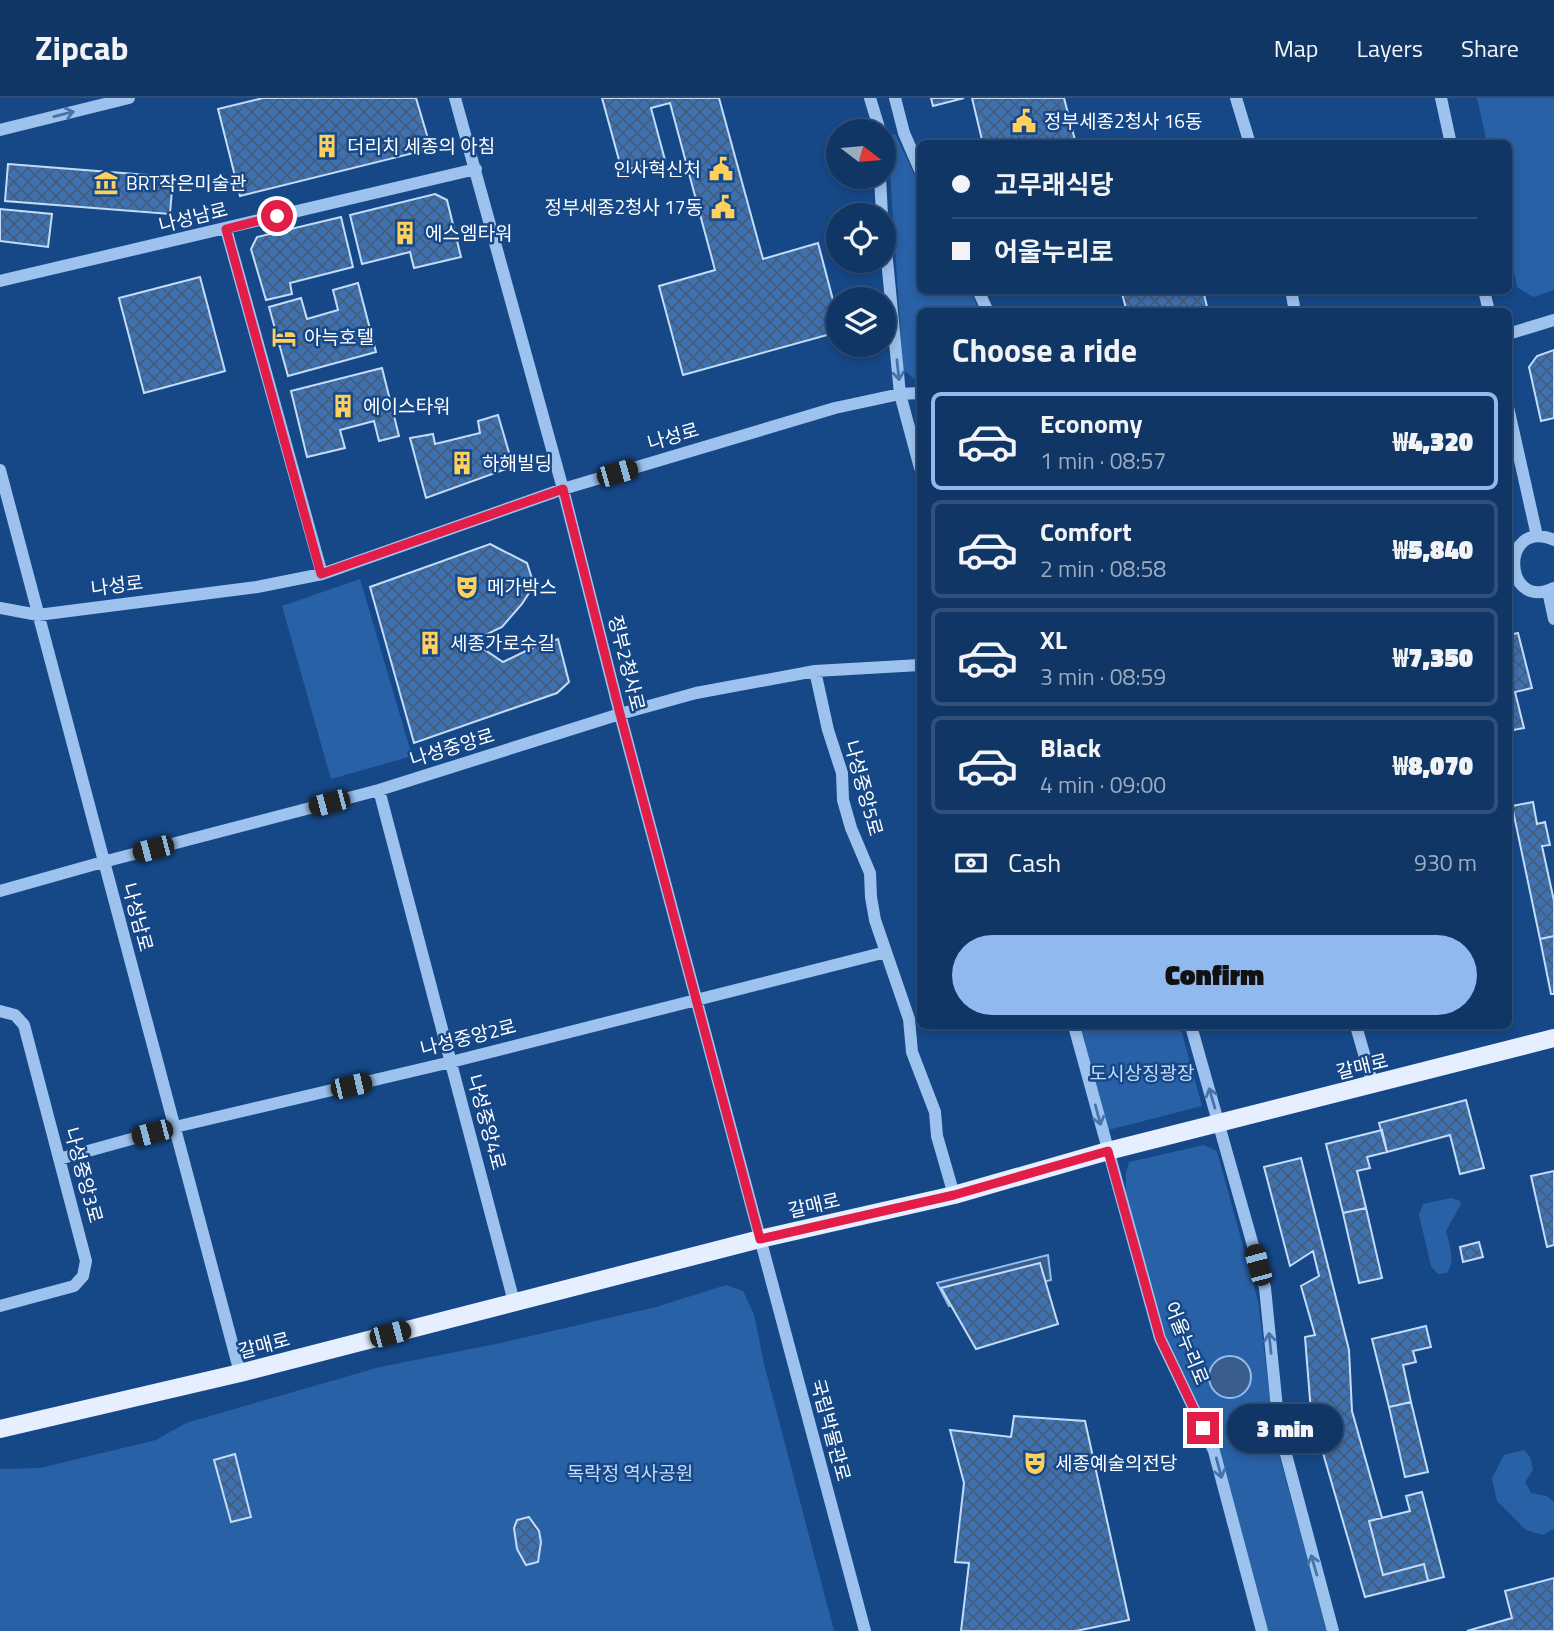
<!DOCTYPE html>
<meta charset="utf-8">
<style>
body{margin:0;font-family:"Titillium Web","Noto Sans KR",sans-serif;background:#193e6c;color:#f1f3f6;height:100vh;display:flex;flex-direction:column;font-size:26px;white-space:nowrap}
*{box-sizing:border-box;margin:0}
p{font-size:23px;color:#9cabbf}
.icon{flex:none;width:38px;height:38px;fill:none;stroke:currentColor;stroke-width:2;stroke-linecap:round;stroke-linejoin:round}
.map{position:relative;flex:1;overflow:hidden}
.details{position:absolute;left:917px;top:210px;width:595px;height:721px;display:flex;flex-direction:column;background:#103666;border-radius:10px;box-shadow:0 4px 10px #0003,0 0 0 2px #30507a}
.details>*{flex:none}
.guide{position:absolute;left:917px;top:42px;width:595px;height:154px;border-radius:10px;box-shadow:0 4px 10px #0003,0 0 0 2px #30507a;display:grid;align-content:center;height:154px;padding:0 35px;background:#103666}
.needle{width:46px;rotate:106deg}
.controls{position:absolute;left:826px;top:21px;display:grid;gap:14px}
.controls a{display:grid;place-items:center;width:70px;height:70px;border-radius:50%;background:#103666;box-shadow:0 4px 10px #0003,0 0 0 2px #30507a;font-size:35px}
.end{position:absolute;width:32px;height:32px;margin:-16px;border:9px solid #e11d48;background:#fff;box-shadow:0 0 0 4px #fff}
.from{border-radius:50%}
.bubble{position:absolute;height:49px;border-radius:24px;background:#103666;box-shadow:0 4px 10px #0003,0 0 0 2px #30507a;font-size:23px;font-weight:800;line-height:49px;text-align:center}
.car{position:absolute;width:21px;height:42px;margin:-21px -10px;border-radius:9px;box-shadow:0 0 5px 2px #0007;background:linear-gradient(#222 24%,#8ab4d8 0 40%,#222 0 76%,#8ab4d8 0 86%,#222 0)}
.guide b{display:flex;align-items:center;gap:24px;height:66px;font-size:26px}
.guide b+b{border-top:2px solid #30507a}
.guide i{width:18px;height:18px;background:#f1f3f6}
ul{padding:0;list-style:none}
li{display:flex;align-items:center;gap:21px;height:98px;margin:0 14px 10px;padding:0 21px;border:4px solid #30507a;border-radius:10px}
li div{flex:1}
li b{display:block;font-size:26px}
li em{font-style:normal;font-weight:800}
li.on{border-color:#90b9f0}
li>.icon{width:63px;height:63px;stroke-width:1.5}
h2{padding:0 35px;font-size:32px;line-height:84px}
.pay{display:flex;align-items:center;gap:18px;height:77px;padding:0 35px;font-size:26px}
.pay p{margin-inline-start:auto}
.action{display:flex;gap:14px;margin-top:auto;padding:14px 35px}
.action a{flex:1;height:80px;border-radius:42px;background:#90b9f0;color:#111;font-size:28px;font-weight:800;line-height:80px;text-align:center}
header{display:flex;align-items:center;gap:42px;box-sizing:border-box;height:98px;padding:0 35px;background:#103666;border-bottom:2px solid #30507a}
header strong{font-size:33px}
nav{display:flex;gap:38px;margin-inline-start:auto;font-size:24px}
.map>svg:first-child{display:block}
.park{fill:#2961a7}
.water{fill:#395e8e;stroke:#90bcf1;stroke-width:2}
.building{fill:url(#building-cross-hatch);stroke:#c3dcfa;stroke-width:2}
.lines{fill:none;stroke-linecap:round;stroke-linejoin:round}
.minor{stroke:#9dc2ee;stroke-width:12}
.major{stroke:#e5efff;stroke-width:18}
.oneway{stroke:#4573ac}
.route{stroke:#e11d48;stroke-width:9}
.labels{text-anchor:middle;stroke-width:5;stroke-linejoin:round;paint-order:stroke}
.poi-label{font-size:19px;fill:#fff;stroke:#164888;text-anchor:start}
.street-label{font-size:19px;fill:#fff;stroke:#164888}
.park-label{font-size:19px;fill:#c3dcfa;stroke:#164888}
</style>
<header>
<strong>Zipcab</strong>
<nav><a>Map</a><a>Layers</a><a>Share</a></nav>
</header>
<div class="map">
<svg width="1554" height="1533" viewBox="0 0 1554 1533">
<defs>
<pattern id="building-cross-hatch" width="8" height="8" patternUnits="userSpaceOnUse" patternTransform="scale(1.75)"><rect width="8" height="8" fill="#3e71b2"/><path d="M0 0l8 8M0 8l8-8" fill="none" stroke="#465d7a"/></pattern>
</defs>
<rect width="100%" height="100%" fill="#164888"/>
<path class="park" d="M1477,0H1554V192L1533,199L1517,189L1509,148L1508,46L1487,45Z
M890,36L896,37L920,89V192L970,193L980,213L920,214V280L914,281L903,271L888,45Z
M360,481L412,658L331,681L282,508Z
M1080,928H1180L1202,1008L1108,1032Z
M1204,1047L1217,1053L1258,1203L1276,1346L1328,1533H1267L1218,1345L1167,1243L1126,1095V1075L1129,1064Z
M1451,1100L1460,1103L1461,1106L1446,1133C1449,1146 1456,1164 1447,1175L1438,1176L1431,1168L1419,1117L1423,1106Z
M726,1187L743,1193L754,1216L764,1266L834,1533H0V1371L40,1370L156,1342L186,1325L380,1269L501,1245L656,1209Z
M1524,1352L1530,1359L1533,1372L1525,1384L1531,1395L1547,1398L1554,1404V1431L1543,1437L1526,1432L1497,1403L1492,1380L1504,1357Z"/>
<path class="water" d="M1048,1157L1051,1182L949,1208L937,1185Z
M1209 1279a21 21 0 1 1 42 0a21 21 0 1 1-42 0Z"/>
<path class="building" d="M263,0H416L429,44L426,52L240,98L218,11Z
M602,0H719L763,161L818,145L838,221V234L683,277L659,188L715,172L670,5L651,10L665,62L622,73Z
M931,0H964L933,8Z
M972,0H1064L1076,46H983Z
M8,66L173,79L170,116L5,103Z
M435,96L447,102L461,159L414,170L410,154L362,166L350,117Z
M0,111L52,116L48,149L0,143Z
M341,119L353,169L290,185L292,196L266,202L251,151L257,139Z
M200,179L225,273L144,295L119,200Z
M358,185L376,254L288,278L269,209L301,200L307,221L338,212L333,192Z
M1121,192H1203L1208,213L1127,214Z
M1554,252V320L1541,323L1529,269L1537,258Z
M382,270L399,338L379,343L374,323L340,332L345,350L307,359L291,293Z
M498,317L510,358L506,371L426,400L410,340L433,336L435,346L480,335L478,323Z
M490,446L527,465L534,487L522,506L502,529L481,539L469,541L503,564L534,549L558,541L569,584L557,595L414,645L370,489Z
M1518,535L1532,590L1515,594L1524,630L1508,633V537Z
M1533,704L1537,726L1545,724L1550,747L1542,748L1554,803V838L1540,841L1512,708Z
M1554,838V896H1551L1540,841Z
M1466,1002L1484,1070L1460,1076L1450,1037L1387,1054L1379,1025Z
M1382,1032L1387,1054L1367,1059L1370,1070L1357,1073L1366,1110L1343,1115L1326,1046Z
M1301,1060L1349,1252L1352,1313L1382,1420L1369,1423L1383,1477L1424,1466L1428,1483L1365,1499L1311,1314L1305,1239L1315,1237L1301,1188L1319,1178L1313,1153L1290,1168L1264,1069Z
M1554,1073V1147L1547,1149L1531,1078Z
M1366,1110L1382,1180L1359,1185L1343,1115Z
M1479,1144L1483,1159L1463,1164L1460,1149Z
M1040,1165L1058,1226L976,1251L941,1190Z
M1426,1228L1431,1249L1413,1253L1416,1264L1403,1267L1411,1304L1389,1309L1372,1241Z
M1411,1304L1428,1374L1405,1379L1389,1309Z
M1014,1318L1085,1323L1129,1522L1076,1533H961L969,1465L955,1464L964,1385L950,1332L1011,1339Z
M235,1356L251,1419L231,1424L214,1362Z
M1422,1394L1444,1479L1428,1483L1424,1466L1383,1477L1369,1423L1410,1413L1406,1398Z
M529,1419L539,1433L541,1444L538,1464L526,1467L517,1451L514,1430L517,1422Z
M1554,1480V1533H1467L1512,1520L1505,1493Z"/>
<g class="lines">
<path class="minor" d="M455,0L563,391L620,616L865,1533
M870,0L880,33
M895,0L904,35L920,72
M1236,0L1250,46
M1441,0L1451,46
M0,32L129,0
M880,79L882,117
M226,131L322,476
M884,131L900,296L920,370
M0,183L476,71
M978,192L988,214
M1291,192L1295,214
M1484,192L1489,214
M1508,236L1554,222
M1508,309L1537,438
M0,372L240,1275
M1554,442C1499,419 1503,515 1554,490
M1548,493L1554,521
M0,510L38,517L257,489L322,476L563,391L835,310L900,296L920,295
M815,573L828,632L842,675L843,702L851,730L870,775L871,799L875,822L909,921L912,954L935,1014L937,1038L954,1097
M379,692L514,1204
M0,793L103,764L379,692L620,616L696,595L815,573L920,567
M0,913L15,917L24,927L86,1163L83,1178L74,1188L0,1208
M1074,928L1160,1240L1214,1353L1262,1533
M1191,928L1265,1190L1279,1330L1333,1533
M1356,928L1373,987
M59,1061L175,1029L451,964L886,854"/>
<path class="major" d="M0,1331L240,1275L760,1141L954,1097L1108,1053L1554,940"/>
</g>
<defs><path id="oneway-shaft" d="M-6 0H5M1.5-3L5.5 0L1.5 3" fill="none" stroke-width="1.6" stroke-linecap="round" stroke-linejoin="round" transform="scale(1.75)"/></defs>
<g class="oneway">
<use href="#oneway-shaft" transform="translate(64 16) rotate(-14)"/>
<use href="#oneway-shaft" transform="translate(898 272) rotate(84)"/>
<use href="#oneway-shaft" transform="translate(1212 1000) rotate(-106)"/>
<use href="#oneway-shaft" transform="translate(1098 1017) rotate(75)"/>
<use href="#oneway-shaft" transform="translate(1270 1245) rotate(-96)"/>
<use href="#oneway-shaft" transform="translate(1219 1370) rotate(75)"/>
<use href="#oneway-shaft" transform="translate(1314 1467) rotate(-106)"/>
</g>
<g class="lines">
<path class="route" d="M277,118L226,131L321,476L563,391L620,616L760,1141L954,1097L1108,1053L1160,1240L1203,1330"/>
</g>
<defs>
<g id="civic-bare" transform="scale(1.89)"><path d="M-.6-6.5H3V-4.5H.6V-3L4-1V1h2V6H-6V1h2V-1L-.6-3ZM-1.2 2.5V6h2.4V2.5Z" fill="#ffd05b" stroke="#164888" stroke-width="2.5" paint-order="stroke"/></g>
<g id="building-bare" transform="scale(1.89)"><path d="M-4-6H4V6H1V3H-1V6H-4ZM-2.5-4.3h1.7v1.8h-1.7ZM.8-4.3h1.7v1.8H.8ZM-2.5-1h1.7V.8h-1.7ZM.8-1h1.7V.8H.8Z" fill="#ffd05b" stroke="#164888" stroke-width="2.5" paint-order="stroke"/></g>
<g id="museum-bare" transform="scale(1.89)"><path d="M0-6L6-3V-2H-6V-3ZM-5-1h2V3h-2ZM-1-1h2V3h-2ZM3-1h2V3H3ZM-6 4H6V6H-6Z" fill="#ffd05b" stroke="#164888" stroke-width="2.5" paint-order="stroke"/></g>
<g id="hotel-bare" transform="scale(1.89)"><path d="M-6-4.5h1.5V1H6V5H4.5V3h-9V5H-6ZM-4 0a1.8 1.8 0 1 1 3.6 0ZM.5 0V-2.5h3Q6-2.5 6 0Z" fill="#ffd05b" stroke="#164888" stroke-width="2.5" paint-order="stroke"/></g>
<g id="theatre-bare" transform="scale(1.89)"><path d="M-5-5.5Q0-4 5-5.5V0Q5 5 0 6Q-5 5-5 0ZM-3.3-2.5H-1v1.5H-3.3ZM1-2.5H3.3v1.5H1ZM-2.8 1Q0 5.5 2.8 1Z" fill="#ffd05b" stroke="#164888" stroke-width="2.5" paint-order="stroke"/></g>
</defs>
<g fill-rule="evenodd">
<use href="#civic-bare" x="1024" y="23"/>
<use href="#building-bare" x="327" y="48"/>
<use href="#civic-bare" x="721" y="71"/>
<use href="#museum-bare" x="106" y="85"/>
<use href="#civic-bare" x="723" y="109"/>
<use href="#building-bare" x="405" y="135"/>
<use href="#hotel-bare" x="284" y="239"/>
<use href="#building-bare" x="343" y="308"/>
<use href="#building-bare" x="462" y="365"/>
<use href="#theatre-bare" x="467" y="489"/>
<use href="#building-bare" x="430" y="545"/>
<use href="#theatre-bare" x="1035" y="1365"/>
</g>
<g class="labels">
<g class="poi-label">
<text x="1044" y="30">정부세종2청사 16동</text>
<text x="347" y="55">더리치 세종의 아침</text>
<text x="701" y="78" text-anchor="end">인사혁신처</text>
<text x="126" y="92">BRT작은미술관</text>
<text x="703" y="116" text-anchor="end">정부세종2청사 17동</text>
<text x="425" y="142">에스엠타워</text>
<text x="304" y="246">아늑호텔</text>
<text x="363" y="315">에이스타워</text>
<text x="482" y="372">하해빌딩</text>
<text x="487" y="496">메가박스</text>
<text x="450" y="552">세종가로수길</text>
<text x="1055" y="1372">세종예술의전당</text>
</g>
<g class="street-label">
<text transform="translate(193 119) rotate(-14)" y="7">나성남로</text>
<text transform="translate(673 338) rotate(-16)" y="7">나성로</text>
<text transform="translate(117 487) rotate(-7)" y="7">나성로</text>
<text transform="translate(627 565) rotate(76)" y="7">정부2청사로</text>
<text transform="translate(452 649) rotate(-17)" y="7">나성중앙로</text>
<text transform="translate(864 690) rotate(75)" y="7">나성중앙5로</text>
<text transform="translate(138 819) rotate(75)" y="7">나성남로</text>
<text transform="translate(468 939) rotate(-14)" y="7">나성중앙2로</text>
<text transform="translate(1362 968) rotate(-14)" y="7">갈매로</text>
<text transform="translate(487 1024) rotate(75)" y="7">나성중앙4로</text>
<text transform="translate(84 1077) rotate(75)" y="7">나성중앙3로</text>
<text transform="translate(814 1107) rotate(-13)" y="7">갈매로</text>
<text transform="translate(1187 1245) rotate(68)" y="7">어울누리로</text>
<text transform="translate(264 1247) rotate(-15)" y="7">갈매로</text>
<text transform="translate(831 1332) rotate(75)" y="7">국립박물관로</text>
</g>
<g class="park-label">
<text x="1142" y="982">도시상징광장</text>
<text x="630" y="1382">독락정 역사공원</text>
</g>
</g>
</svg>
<div class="controls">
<a><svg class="needle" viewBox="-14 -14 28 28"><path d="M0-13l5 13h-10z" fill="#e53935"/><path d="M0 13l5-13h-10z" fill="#9cabbf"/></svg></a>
<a><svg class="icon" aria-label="locate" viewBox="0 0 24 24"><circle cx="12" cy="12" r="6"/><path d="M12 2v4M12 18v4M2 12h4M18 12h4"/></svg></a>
<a><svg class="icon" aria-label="layers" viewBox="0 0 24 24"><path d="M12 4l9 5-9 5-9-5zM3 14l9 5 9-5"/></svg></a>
</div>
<i class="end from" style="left:277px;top:118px"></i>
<i class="end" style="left:1203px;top:1330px"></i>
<div class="bubble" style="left:1227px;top:1306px;width:116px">3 min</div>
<i class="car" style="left:617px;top:375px;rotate:74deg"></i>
<i class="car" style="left:329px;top:705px;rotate:255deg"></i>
<i class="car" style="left:153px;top:751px;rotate:255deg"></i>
<i class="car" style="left:351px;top:988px;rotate:77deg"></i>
<i class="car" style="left:152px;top:1035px;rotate:255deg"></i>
<i class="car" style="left:1258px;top:1167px;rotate:345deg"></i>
<i class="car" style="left:390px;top:1236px;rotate:75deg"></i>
<div class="guide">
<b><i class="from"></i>고무래식당</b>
<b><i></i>어울누리로</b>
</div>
<section class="details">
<h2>Choose a ride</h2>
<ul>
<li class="on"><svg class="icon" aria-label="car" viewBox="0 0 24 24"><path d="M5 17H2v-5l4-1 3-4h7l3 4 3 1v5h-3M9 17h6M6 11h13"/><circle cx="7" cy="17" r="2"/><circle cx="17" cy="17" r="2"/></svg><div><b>Economy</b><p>1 min · 08:57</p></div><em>₩4,320</em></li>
<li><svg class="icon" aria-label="car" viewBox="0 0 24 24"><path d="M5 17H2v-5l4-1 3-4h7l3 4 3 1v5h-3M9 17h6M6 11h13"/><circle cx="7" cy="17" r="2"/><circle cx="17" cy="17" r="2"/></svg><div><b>Comfort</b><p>2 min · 08:58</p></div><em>₩5,840</em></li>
<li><svg class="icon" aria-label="car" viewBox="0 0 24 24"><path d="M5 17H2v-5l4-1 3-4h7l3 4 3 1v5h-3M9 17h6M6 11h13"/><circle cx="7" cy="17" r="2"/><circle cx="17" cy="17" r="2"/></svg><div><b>XL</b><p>3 min · 08:59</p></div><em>₩7,350</em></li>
<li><svg class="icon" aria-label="car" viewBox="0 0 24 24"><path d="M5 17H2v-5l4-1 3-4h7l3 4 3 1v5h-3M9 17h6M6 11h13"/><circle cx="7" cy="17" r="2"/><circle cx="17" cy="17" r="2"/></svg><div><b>Black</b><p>4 min · 09:00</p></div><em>₩8,070</em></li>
</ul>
<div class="pay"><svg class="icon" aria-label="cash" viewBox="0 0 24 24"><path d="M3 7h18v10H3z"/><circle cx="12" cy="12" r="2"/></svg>Cash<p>930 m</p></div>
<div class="action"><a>Confirm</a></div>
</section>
</div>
